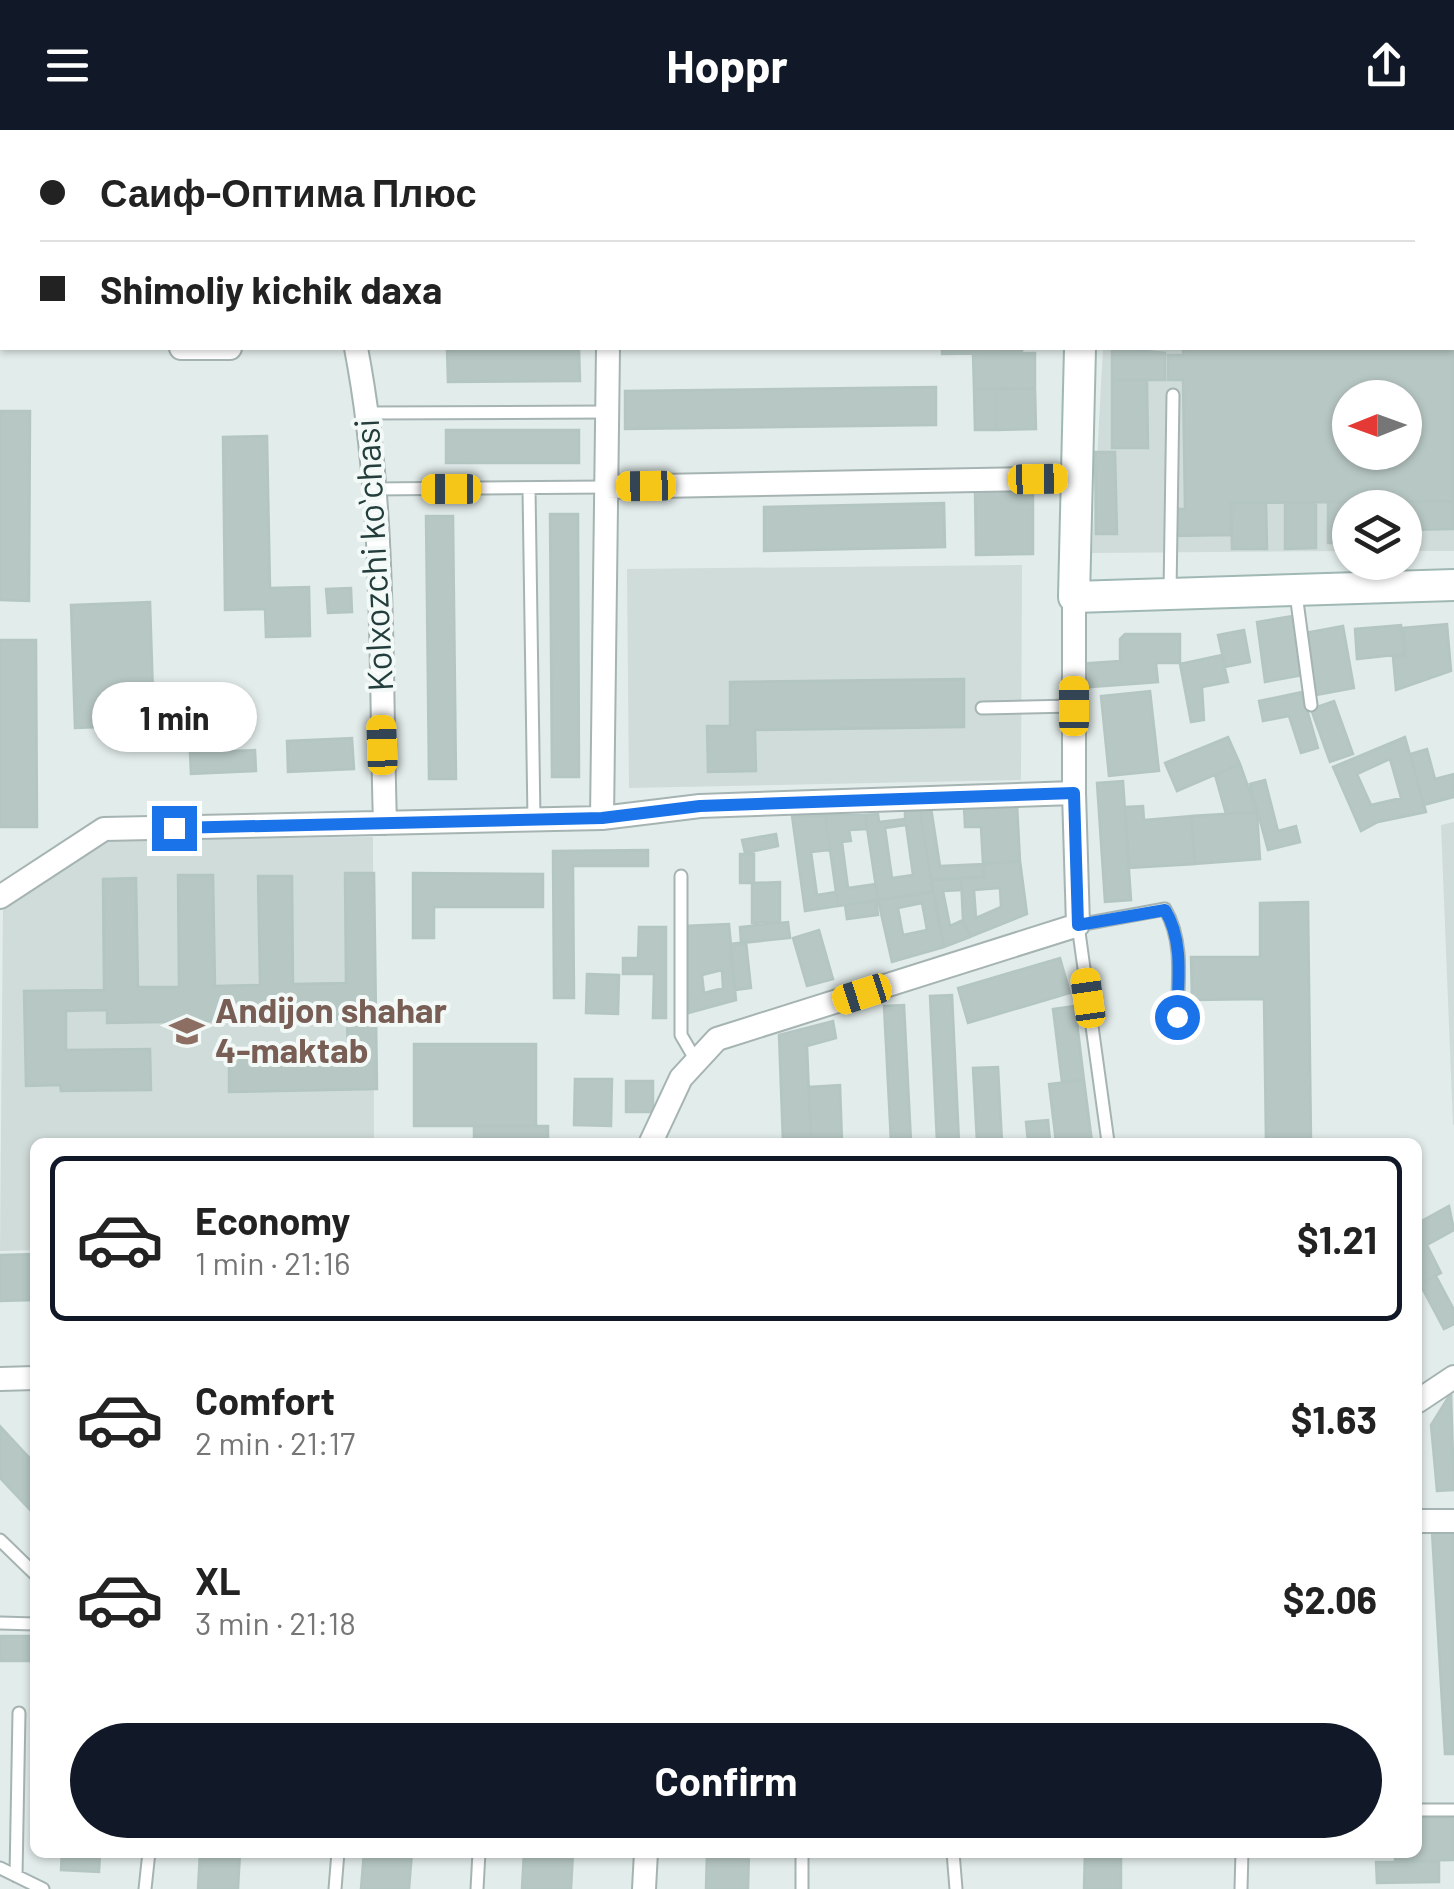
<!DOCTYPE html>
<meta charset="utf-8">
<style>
body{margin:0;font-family:Barlow,sans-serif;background:#f2f2f2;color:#222;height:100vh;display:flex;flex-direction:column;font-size:38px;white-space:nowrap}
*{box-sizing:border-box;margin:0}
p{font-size:32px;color:#767676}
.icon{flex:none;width:55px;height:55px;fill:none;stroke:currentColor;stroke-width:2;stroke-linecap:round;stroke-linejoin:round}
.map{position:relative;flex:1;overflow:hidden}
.side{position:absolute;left:30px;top:1008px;width:1392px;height:720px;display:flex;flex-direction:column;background:#fff;border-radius:15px;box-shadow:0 2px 8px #0004}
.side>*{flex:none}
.guide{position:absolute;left:0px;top:0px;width:1455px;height:220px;box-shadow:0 2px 8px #0004;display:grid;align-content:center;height:220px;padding:0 40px;background:#fff}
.needle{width:65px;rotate:269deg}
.tools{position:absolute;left:1332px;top:250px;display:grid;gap:20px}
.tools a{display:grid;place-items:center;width:90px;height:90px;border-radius:50%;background:#fff;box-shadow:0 2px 8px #0004;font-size:50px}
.end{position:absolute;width:45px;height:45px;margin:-22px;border:12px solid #1a73e8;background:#fff;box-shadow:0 0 0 5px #fff}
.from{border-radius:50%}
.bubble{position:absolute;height:70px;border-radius:35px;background:#fff;box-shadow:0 2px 8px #0004;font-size:32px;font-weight:700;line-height:70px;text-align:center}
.car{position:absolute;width:30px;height:60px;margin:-30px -15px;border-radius:12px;box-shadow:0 0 8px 2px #0007;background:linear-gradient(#f5c518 24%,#345 0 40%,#f5c518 0 76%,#345 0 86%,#f5c518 0)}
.guide b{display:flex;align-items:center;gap:35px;height:95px;font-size:38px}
.guide b+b{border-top:2px solid #e0e0e0}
.guide i{width:25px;height:25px;background:#222}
ul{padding:18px 0 0;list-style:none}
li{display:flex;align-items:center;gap:30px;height:165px;margin:0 20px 15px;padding:0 20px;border:5px solid transparent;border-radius:15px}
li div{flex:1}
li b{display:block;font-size:38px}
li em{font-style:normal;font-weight:700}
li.on{border-color:#111827}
li>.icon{width:90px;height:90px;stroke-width:1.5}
.action{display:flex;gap:20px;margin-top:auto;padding:20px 40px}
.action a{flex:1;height:115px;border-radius:60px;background:#111827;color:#fff;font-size:40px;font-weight:700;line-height:115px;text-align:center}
header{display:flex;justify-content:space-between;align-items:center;height:130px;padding:0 40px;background:#111827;color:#fff;font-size:45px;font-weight:700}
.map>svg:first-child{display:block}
.built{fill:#d0dcd9;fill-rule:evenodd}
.building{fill:#b7c7c3;stroke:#b4c6c2;stroke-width:2.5;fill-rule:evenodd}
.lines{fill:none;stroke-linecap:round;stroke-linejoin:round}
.lane-casing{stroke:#a5b4b2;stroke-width:15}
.street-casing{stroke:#a5b4b2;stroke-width:26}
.secondary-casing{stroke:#a0b8b4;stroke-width:34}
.lane{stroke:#fff;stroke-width:11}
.street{stroke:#fff;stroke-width:22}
.secondary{stroke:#fff;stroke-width:30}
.route{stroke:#1a73e8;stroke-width:12}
.labels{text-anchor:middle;stroke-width:8;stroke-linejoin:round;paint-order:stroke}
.street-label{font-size:35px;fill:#223d3b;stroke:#f3f9f7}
.education-label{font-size:35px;font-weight:bold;fill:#785e54;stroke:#f3f9f7;text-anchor:start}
</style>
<header><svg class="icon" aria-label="menu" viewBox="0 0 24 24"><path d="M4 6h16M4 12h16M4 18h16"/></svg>Hoppr<svg class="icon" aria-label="share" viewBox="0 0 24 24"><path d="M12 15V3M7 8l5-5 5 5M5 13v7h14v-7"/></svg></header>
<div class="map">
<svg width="1454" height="1759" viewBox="0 0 1454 1759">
<rect width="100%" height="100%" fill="#e2ecea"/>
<path class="built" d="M1114,0H1454V421H1405V378H1350V421L1092,423L1103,218H1452V2ZM1350,268H1405V322H1350Z
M1022,435L1021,650L629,658L627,439Z
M1454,692V995H1453L1441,695Z
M373,707L374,1012H35V1120L0,1121L3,777L109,709Z"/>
<path class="building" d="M1180,0H1454V371L1231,373V405L1173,406V379H1185L1183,250H1168V225H1183V218H1452V2ZM1350,268H1405V322H1350Z
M942,218H1022V223L942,224Z
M1112,218L1165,223V250H1112Z
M579,219L580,251L448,252L447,220Z
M1035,223V258L974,259L973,224Z
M1112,250H1147L1148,318H1112Z
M936,257V295L625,299V261Z
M1035,258L1036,299L996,300V259Z
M974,259H996V300H975Z
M0,281H30L29,471L0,470Z
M446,300H579V333H446Z
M267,306L270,458L309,457L310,506L266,507L265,479L225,480L223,307Z
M1095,322H1115L1117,404H1096Z
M1033,360V424L976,425L975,361Z
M1454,371V399L1405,400V378H1391V372Z
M1328,372H1346V413H1328Z
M1346,372H1368V378H1350V413H1346Z
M944,373L945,417L764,421V377Z
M1231,373H1266L1267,419H1232Z
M1285,373H1316V418L1285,419Z
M550,384H578L579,647H552Z
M426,386H453L456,649H429Z
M351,458L352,482L328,483L326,459Z
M150,472L154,595L75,598L71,475Z
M1293,486L1303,545L1265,552L1257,492Z
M1447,494L1451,541L1396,560L1393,527L1406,526L1403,498Z
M1401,495L1404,524L1357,529L1355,499Z
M1343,496L1354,558L1316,565L1305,503Z
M1244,500L1250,532L1225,537L1218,505Z
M1125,504H1180V533H1156L1158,552L1079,558L1077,534L1120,531V509Z
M0,510H36L37,697H0Z
M1222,525L1228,552L1202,557L1204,590L1191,592L1180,534Z
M964,549V597L755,600L756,641L708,642L707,596H730V552Z
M1150,561L1159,641L1109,646L1101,566Z
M1302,562L1318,618L1301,623L1289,586L1263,591L1259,571Z
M1334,571L1353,624L1330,632L1311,579Z
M1228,607L1240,634L1177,661L1165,633Z
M1405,607L1426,682L1378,692L1361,701L1333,637ZM1390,629L1401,668L1371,675L1357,644Z
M352,608L354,639L288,642L287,611Z
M1427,619L1435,649L1454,644V667L1424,675L1410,624Z
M255,620L256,641L191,644L190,623Z
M1240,634L1257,682L1226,684L1215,645Z
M1265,650L1278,701L1296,696L1300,712L1268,720L1250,654Z
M1123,651L1131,770L1105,772L1097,653Z
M1017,674L1020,731L983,734L981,697H965L964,677Z
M1143,676L1144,690L1191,686L1195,734L1129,738L1125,677Z
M931,678L940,736L983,734L984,747L931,750L920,680Z
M920,680L933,762L878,770L865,685L878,684L879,692L905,689V681ZM906,695L913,745L892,748L885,698Z
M1257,682L1260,729L1195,734L1191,686Z
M825,685H865L867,699L849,700L851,711L842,712L848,758L876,754L878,770L838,776Z
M825,685L830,720L811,722L817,765L836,762L838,776L805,781L792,686Z
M776,704L778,716L745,723L742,710Z
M648,720V736H573L574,868H554L553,721Z
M740,724H754V753H740Z
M1020,731L1027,784L970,807L963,790L961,748L984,747L983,734ZM1000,758L1001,777L976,788L974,760Z
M345,743H374L377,959L229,962V928L348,927L347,889L107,893V880L66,881V920L150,919L151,960L61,961L60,955L26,956L24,861L104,860L103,749L136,748L138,857H179L178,745H213L215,856L260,855L258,746H292L293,854L346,853Z
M413,743L543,744V777H434V808H413Z
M961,748L962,760L943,761L950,796L963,790L970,807L944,817L931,750Z
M780,752V792L752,793V753Z
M933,762L944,817L892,832L878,770ZM922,773L927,800L903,805L898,778Z
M876,771L878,785L847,789L845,775Z
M1308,772L1311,1012H1266L1264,869L1192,870L1191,827H1260V773Z
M788,792L790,808L741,813L740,797Z
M729,794L736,870L689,883L684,796ZM722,840L723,858L704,863L702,845Z
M639,797H666V888H653L654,844H623V828H638Z
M819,800L833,849L807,856L793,808Z
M746,812L751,858L735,860L730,814Z
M1060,828L1070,863L968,893L958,858Z
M587,844L619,845L618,884L586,883Z
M952,865L959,1012H937L930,866Z
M904,875L911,1012H891L884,876Z
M1075,876L1084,950L1062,952L1053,879Z
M833,891L836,908L807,916L811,1012H783L779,905Z
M414,914H536V996H414Z
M998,937L1002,1012H977L973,938Z
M575,949H612L611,996L574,995Z
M1084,950L1092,1012H1056L1049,954Z
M626,951H653V982H626Z
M840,955L842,1012H811L809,957Z
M1048,990L1050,1012H1028L1026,992Z
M474,996H548V1012H474Z
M1449,1076L1454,1100L1427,1115L1441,1143L1418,1155V1093Z
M35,1124V1170L0,1171V1125Z
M1436,1146L1454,1180V1194L1444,1199L1420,1154Z
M1451,1263L1454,1360L1437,1361L1431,1295Z
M0,1296L35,1334V1385L0,1348Z
M1454,1400V1624H1445L1432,1402Z
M0,1506H35V1531H0Z
M1454,1687V1730L1395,1731V1722H1418V1688Z
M62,1722H100L99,1742L61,1740Z
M200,1722H240L238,1759H198Z
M364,1722H412L409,1759H361Z
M524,1722H573L571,1759H522Z
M707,1722H749L748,1759H706Z
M1085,1722H1121V1759H1084Z
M1439,1731V1752L1377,1753L1376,1732Z"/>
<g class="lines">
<g class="lane-casing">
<path id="lane" d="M1117,2V0
M369,283L607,282
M374,359L606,357
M529,359L534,690
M1170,463L1173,265
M1296,464L1311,575
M982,578L1073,576
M681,746V905L695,929
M1108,1012L1078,795L1165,779C1184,811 1178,851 1177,887
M0,1410L35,1444
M0,1493L35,1494
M1418,1680H1454
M802,1722V1759
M953,1722L956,1759
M0,1738L43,1759
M16,1746L19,1583
M145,1759L149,1722
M335,1759L338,1722
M477,1759L479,1722
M1241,1759L1242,1722"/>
</g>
<g class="street-casing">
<path id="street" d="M852,0L858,2
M374,2L375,0
M0,198H2
M181,218H230
M356,218C386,373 380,535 385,693
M606,357L1077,348
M602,688L608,218
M0,767L104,699L602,688L700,676L1074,663V467
M651,1012L681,948L717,909L1078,795L1074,663
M0,1249L35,1248
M1418,1271L1454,1247
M1418,1391H1454
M644,1759L646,1722"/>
</g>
<g class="secondary-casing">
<path id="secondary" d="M1086,2V0
M1080,218L1074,467L1454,455"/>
</g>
<use href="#lane" class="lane"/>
<use href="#street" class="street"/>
<use href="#secondary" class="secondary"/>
</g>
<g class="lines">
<path class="route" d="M174,698L602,688L700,676L1074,663L1078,795L1165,780C1184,811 1178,851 1177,887"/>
</g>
<defs>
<g id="school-bare" transform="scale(2.7)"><path d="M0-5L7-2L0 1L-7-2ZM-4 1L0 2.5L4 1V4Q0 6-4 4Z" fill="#8d6e63" stroke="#f3f9f7" stroke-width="2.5" paint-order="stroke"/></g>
</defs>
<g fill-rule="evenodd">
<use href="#school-bare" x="187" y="901"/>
</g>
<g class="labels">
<g class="street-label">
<text transform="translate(374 425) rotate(-93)" y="12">Kolxozchi koʻchasi</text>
</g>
<g class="education-label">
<text x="215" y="893">Andijon shahar<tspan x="215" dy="40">4-maktab</tspan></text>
</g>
</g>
</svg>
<div class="tools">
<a><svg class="needle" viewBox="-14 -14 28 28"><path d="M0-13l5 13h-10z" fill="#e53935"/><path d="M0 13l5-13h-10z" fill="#767676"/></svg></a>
<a><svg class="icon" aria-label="layers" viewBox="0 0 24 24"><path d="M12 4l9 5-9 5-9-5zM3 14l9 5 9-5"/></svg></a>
</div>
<i class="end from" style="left:1177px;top:887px"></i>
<i class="end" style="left:174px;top:698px"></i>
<div class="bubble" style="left:92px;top:552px;width:165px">1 min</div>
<i class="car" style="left:1038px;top:349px;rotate:89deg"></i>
<i class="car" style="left:646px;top:356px;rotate:269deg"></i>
<i class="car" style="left:451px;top:359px;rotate:270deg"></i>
<i class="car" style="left:1074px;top:576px;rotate:0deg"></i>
<i class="car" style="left:382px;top:615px;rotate:358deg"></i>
<i class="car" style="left:862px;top:864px;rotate:252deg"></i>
<i class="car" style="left:1088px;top:868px;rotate:352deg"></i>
<div class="guide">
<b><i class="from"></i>Саиф-Оптима Плюс</b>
<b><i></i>Shimoliy kichik daxa</b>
</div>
<section class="side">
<ul>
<li class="on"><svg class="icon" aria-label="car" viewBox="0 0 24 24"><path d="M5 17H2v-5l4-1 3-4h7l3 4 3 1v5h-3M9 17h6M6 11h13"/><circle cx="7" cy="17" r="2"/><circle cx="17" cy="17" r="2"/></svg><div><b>Economy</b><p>1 min · 21:16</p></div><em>$1.21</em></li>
<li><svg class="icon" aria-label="car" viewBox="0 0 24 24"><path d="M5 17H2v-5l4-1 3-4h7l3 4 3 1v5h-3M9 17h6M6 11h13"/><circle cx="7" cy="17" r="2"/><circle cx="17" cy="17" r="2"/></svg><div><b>Comfort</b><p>2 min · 21:17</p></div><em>$1.63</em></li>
<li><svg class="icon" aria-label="car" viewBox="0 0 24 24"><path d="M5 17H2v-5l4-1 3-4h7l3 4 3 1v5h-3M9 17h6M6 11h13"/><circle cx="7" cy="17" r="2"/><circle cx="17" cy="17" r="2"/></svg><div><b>XL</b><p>3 min · 21:18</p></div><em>$2.06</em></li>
</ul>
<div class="action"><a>Confirm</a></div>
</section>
</div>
